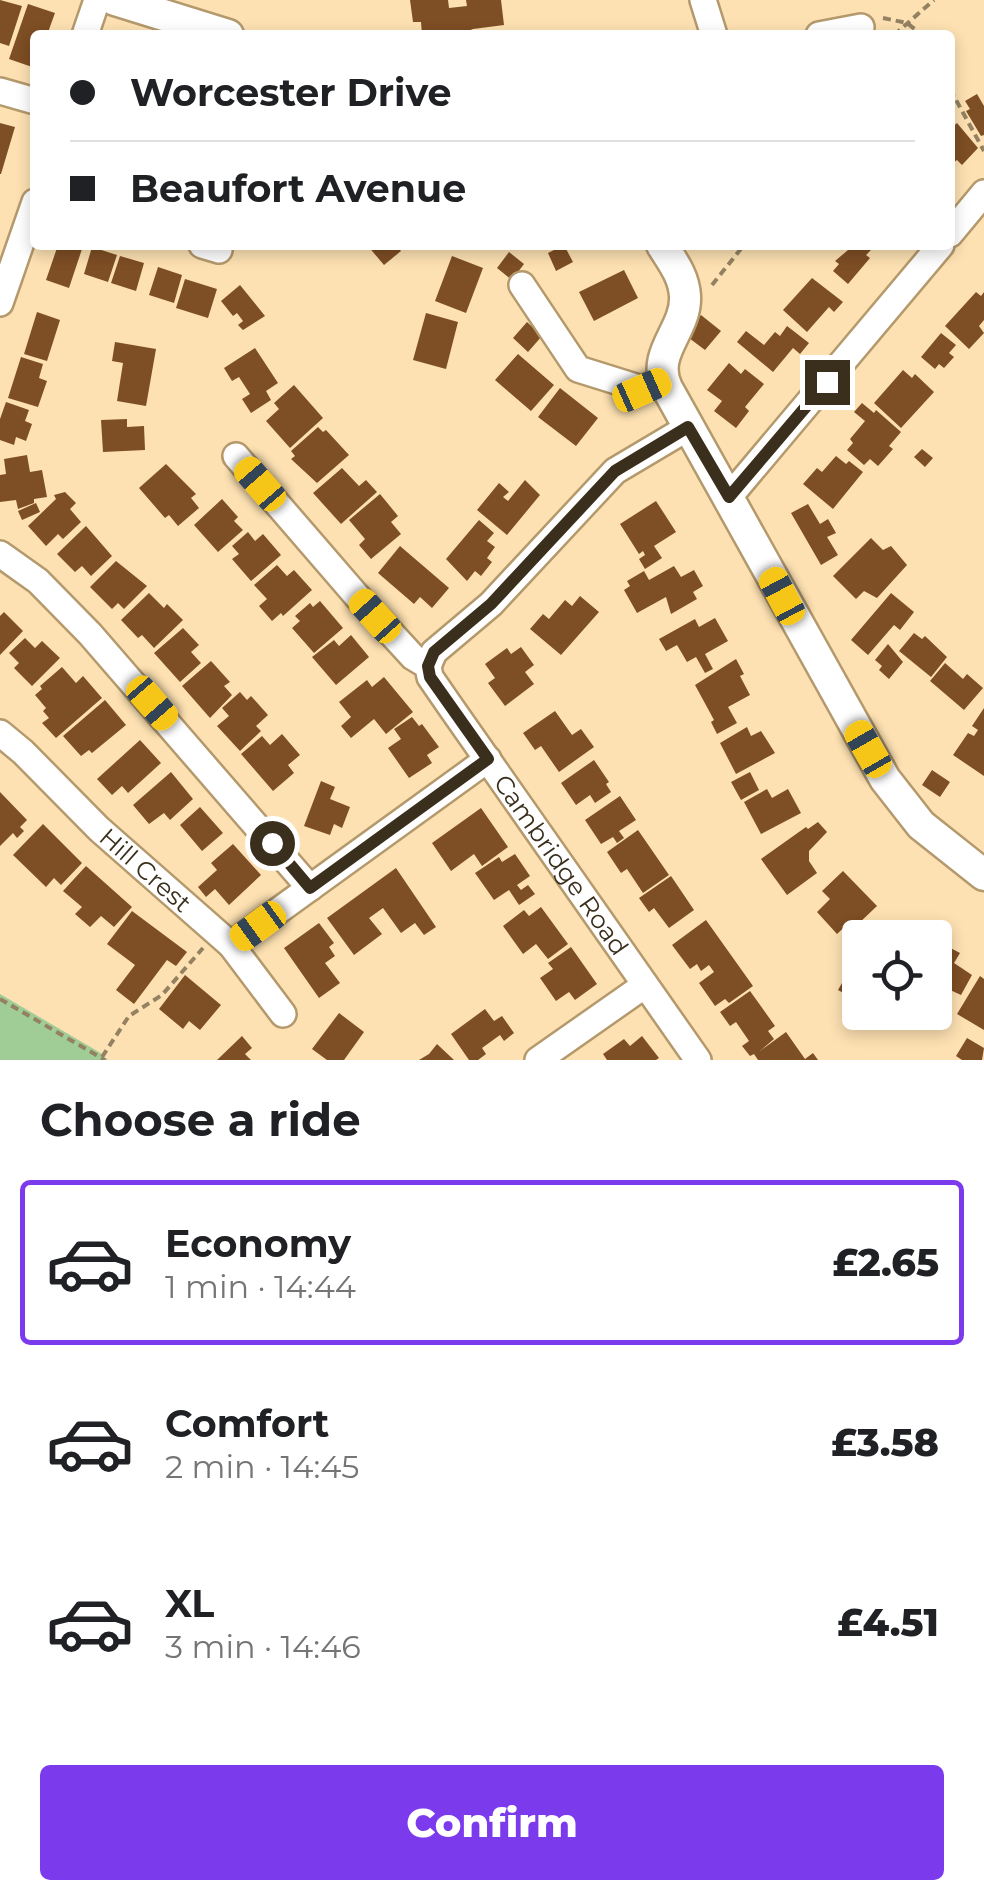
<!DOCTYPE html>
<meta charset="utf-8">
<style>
body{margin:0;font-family:Montserrat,sans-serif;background:#f6f6f6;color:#202124;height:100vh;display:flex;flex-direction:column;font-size:38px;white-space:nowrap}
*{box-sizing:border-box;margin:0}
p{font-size:32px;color:#757577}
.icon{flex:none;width:55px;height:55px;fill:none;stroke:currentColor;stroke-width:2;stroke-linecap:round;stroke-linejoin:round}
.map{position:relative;height:1060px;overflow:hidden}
.drawer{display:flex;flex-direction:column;background:#fff;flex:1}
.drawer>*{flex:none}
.hud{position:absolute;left:30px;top:30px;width:925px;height:220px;border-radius:10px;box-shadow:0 5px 15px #0003;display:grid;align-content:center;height:220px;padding:0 40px;background:#fff}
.controls{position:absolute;left:842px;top:920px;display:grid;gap:20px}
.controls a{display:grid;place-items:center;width:110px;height:110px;border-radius:10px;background:#fff;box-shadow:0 5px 15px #0003;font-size:50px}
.end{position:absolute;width:45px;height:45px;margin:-22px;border:12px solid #3a2f1c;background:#fff;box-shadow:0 0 0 5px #fff}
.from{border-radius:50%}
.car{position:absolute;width:30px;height:60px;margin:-30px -15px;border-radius:12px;box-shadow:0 0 8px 2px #0007;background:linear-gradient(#f5c518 24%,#345 0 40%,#f5c518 0 76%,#345 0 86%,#f5c518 0)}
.hud b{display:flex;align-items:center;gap:35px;height:95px;font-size:38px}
.hud b+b{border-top:2px solid #e0e0e0}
.hud i{width:25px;height:25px;background:#202124}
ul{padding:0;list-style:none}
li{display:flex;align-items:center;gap:30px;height:165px;margin:0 20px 15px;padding:0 20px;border:5px solid transparent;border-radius:10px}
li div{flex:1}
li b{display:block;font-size:38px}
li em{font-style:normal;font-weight:800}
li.selected{border-color:#7c3aed}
li>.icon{width:90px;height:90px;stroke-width:1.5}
h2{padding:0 40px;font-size:45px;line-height:120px}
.cta{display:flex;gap:20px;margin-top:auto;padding:20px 40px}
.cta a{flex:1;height:115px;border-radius:10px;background:#7c3aed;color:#fff;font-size:40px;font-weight:800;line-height:115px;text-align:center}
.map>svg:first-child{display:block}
.green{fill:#a0cc96}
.building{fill:#7e4e24}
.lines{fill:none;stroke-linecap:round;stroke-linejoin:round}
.minor-casing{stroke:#b4996c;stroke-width:30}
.tertiary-casing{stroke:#b4996c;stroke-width:35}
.path{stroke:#938161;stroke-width:4;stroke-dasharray:8 5;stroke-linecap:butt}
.minor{stroke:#fff;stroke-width:25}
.tertiary{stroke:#fff;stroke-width:30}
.route{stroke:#3a2f1c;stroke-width:12}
.labels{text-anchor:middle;stroke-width:10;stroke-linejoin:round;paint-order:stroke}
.street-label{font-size:25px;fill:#3a2f1c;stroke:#fcf0de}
</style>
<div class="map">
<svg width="984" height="1060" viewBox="0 0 984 1060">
<rect width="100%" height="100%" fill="#fde1b2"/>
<path class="green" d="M0,994L99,1052L108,1060H0Z"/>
<path class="building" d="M0,0L22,6L9,46L0,43Z
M410,0H448L449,8L467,6L466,0H501L504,25L473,29L468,31V35H422L421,22H413Z
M28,4L55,13L47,35H35V68L9,59Z
M977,94L984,106V135L981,136L966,111L970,109L965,101Z
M0,123L15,127L1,174H0Z
M957,123L978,148L962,165L957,160L950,165V129Z
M58,245L83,246L69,288L46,280Z
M367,245H396L401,251L384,265Z
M564,245L573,262L556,271L548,253Z
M854,245H865L871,250L866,255L870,258L848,284L833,271L839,264L835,261Z
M92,247L117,255L108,282L84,274Z
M509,252L524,264L512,280L497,268Z
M120,256L144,263L136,291L111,283Z
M452,256L483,268L466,313L435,301Z
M158,267L182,275L174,303L149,295Z
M624,270L638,298L594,321L579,292Z
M812,278L843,302L834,312L829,307L807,332L783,310Z
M185,279L217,289L208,318L176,308Z
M240,285L265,316L243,330L238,325L243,321L237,313L233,316L221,301Z
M976,292L981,296L984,292V320L979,326L984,333L969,349L945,326Z
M37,312L60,320L47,361L24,354Z
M426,313L458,322L446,369L413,360Z
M701,315L721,331L705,350L685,335Z
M527,322L542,336L528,352L513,338Z
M787,326L809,343L800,354L793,348L773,372L737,342L746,331L764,345L775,332L780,336Z
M941,333L956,345L949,353L954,357L944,368L939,364L935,369L921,357Z
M115,342L156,349L146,406L117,401L123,363L112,361Z
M255,348L278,383L266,391L271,400L251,413L242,399L250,394L239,377L232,381L224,368Z
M518,354L554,385L531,411L495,380Z
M21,357L43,364L39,378L47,381L38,407L8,398Z
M729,363L741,374L745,369L764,384L745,407L749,411L736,428L714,411L722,401L707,390Z
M903,370L912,378L915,374L934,392L901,428L874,403Z
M294,385L323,418L290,448L266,421L279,409L274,403Z
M560,388L598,418L576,446L538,417Z
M6,402L29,410L25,421L32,424L26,441L16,437L14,445L0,440V419Z
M862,403L874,413L876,410L901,432L889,446L893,449L878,466L870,459L864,465L847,450L853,443L850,439L865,421L854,412Z
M127,419V427L144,426L145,450L103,452L101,420Z
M318,427L323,432L326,430L349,455L317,483L291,459L295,456L291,451Z
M922,449L933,458L925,467L914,457Z
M27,455L30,472L42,470L47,497L34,499V503L18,509L16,500L0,502V475L6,474L4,459Z
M836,456L846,464L849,461L863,472L833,509L803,484L817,468L822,472Z
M166,464L196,494L191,498L199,508L178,526L169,515L165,518L139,488Z
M342,468L359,486L366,480L377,492L341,524L313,493Z
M525,480L540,495L507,535L477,510L499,483L509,492L503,497L508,501Z
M65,492L76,503L70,509L81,522L63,539L58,534L46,546L28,526L56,499L54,495Z
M380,494L398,516L391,522L401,534L371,559L359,545L365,539L349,520Z
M222,499L238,517L234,521L243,530L218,552L194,525Z
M656,501L676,532L654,546L662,558L645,569L639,559L645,555L643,551L639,554L620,524Z
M36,503L40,512L22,520L18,511Z
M808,504L820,524L828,519L836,533L827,537L838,555L821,565L791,513Z
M479,520L494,533L487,541L495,547L487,558L492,562L481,576L475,571L467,581L446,559Z
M86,526L112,556L91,576L82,566L75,572L57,554Z
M248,532L255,541L263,534L281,555L251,581L232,559L239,554L232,546Z
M871,538L883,550L891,546L907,565L877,598L864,591L856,599L833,576Z
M400,546L449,588L432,608L420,597L414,604L378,573Z
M116,561L147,586L124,609L118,603L112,609L90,587Z
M277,565L287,576L294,570L312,590L283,616L281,613L272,621L259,606L267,599L254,585Z
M674,566L681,577L694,570L703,586L693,592L697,599L671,614L666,597L637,613L624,590L630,586L627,581L644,571L649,580Z
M149,593L164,608L167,604L183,620L154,648L142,635L138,638L121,620Z
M891,593L914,612L900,630L894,625L868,655L851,640Z
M580,596L599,612L561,655L530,629L543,614L549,619L565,600L572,606Z
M320,601L343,628L314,653L292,628L300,621L295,616L310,603L313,607Z
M4,612L23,631L0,655V616Z
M715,618L728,641L705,654L713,669L705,673L696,657L687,662L677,645L666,651L659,639L695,619L699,627Z
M183,628L199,645L191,652L201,663L180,682L154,653Z
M914,633L922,639L925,636L947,657L931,677L899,651Z
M351,635L369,657L336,685L312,657L334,640L339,646Z
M25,638L35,648L42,641L60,658L32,686L14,668L19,663L9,653Z
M888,644L903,662L889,679L879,670L882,666L875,660Z
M521,647L534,665L525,672L534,684L505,706L488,683L495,678L485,664L507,648L511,654Z
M736,659L744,674L740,676L750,695L728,707L737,723L717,734L711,722L714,720L695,685Z
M211,661L230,682L224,686L232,695L210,718L182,686Z
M945,663L963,679L967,674L983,688L964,710L930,681Z
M62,667L76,683L83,676L102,698L56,738L42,723L49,718L43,711L46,708L35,695L42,689L40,686Z
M384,677L413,712L386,734L374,719L351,738L341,726L351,717L339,702L367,680L372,687Z
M240,692L247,700L251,696L268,715L256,726L261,731L240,751L217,726L229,716L222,708Z
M105,700L126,725L92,753L89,750L81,756L63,736Z
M984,708V776L953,755L968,733L974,736L978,730L972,726Z
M555,711L572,735L581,729L594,747L559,772L541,746L535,750L523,733Z
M412,717L419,726L422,724L439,747L427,755L432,763L409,778L388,748L401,739L394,729Z
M747,727L751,736L761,731L775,753L736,774L720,743Z
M282,734L300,755L288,765L294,773L273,791L241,754L262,736L270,745Z
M140,740L161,763L128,793L122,786L112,795L97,779Z
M594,760L609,782L606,784L611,792L595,803L590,795L576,805L561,783Z
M932,770L950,782L940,797L922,785Z
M171,772L193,799L170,820L164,813L149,824L133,805Z
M750,772L759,790L741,800L731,782Z
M321,781L335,787L330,799L350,807L342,828L334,824L330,835L304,826Z
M767,789L772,798L788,789L801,813L761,834L744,802Z
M0,792L27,820L20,827L24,831L17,838L13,833L0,846Z
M620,796L636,820L619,831L624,838L617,843L613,837L601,844L585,820Z
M200,807L223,833L202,851L180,825Z
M481,808L508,847L482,866L474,854L451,871L432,843Z
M818,822L827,832L809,851V861L817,873L787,895L761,859L806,827L808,829Z
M43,824L82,863L61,885L54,878L46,887L13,855Z
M638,830L669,875L643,893L627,869L621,873L607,852Z
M233,844L261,875L229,905L215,889L206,897L198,887L217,870L211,863Z
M515,854L530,876L517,885L521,890L528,885L535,894L519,905L509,890L494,900L475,873L499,857L502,862Z
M86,866L132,907L114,927L101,916L90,927L75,914L82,907L63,891Z
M396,868L436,927L424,935L415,923L401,933L383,908L369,918L382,934L354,955L327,918Z
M843,871L877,906L857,925L852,920L837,934L817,912L830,899L822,891Z
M671,876L694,910L669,928L654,908L649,912L639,898Z
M541,907L568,944L548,959L536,944L523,954L503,926L524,910L529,916Z
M132,911L187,952L176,966L167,960L134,1004L116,990L135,965L107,944Z
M706,920L753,986L729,1003L725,999L715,1006L699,983L714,972L709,965L701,971L697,964L690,969L672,945Z
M319,923L334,943L329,947L335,956L325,963L340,983L319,998L284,948Z
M900,927L917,938H888L893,929L897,931Z
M941,943L960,953L954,963L972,975L961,995L948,989L942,1002L935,998V950Z
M571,947L597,984L575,1000L569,992L556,1001L540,978L553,969L548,963Z
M850,969L860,974V1002L838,990Z
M185,975L221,1005L200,1030L189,1021L183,1029L159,1009Z
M980,976L984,979V1030L957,1014Z
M750,991L775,1026L768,1031L774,1039L760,1051L786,1032L805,1059L813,1053L818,1060H758L754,1054L750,1056L742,1046L749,1041L736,1022L730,1026L720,1012Z
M485,1009L494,1021L502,1016L514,1033L504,1041L500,1035L482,1048L486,1054L478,1060H469L451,1034Z
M339,1013L364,1032L344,1060H327L312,1049Z
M242,1036L252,1048L245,1054L251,1060H217Z
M642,1036L659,1058L656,1060H607L603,1054L624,1039L630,1046Z
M967,1038L984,1048L982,1060H962L956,1056Z
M437,1044L454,1060H419L429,1054Z"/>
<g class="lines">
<g class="minor-casing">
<g id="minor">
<path d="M703,0L714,35"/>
<path d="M85,35L97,0"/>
<path d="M819,35L861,27"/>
<path d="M0,91L35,101"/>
<path d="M950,234L984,193"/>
<path d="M202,245L219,250"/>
<path d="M522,285L578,369L642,389L663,380"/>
<path d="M0,303L35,202"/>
<path id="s1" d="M689,427L615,471L491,604L434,652L428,666L430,677L450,706L698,1060"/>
<path d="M236,456L356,595L413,657L428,666"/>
<path d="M729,497L941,245"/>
<path d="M0,554L38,581L90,634L310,888"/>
<path id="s2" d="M0,733L23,752L99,829L231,945L283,1014"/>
<path d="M231,945L488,759"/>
<path d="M538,1060L645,985"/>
</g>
</g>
<g class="tertiary-casing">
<path id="tertiary" d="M115,0L228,35
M662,245C672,261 684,276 685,296C687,330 650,353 667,388L885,779L921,825L984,875"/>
</g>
<path class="path" d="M883,18L907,23L922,35
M894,35L934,0
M950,89L984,151
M712,285L744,245
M0,999L105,1060
M102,1057L129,1016L162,995L203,948"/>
<use href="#minor" class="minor"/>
<use href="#tertiary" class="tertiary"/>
</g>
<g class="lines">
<path class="route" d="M272,843L310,888L488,759L430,677L428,666L434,652L491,604L615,471L688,427L729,497L827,382"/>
</g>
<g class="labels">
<g class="street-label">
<text dy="9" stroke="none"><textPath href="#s1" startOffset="598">Cambridge Road</textPath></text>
<text dy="9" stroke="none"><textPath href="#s2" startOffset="200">Hill Crest</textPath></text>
</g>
</g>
</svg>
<div class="controls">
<a><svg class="icon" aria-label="locate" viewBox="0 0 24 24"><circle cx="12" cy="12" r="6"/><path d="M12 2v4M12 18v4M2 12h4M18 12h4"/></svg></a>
</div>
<i class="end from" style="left:272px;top:843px"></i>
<i class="end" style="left:827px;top:382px"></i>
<i class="car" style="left:642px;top:390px;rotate:66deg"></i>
<i class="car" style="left:260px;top:484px;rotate:319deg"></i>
<i class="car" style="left:782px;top:596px;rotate:332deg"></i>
<i class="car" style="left:375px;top:616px;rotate:318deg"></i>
<i class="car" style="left:152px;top:703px;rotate:139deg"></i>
<i class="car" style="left:868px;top:749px;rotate:330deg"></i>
<i class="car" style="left:258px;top:926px;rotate:234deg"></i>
<div class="hud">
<b><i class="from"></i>Worcester Drive</b>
<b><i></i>Beaufort Avenue</b>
</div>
</div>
<section class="drawer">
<h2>Choose a ride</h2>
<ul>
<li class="selected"><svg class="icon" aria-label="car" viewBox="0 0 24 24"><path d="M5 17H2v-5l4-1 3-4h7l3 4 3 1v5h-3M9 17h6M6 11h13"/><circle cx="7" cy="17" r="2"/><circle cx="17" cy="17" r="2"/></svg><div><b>Economy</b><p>1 min · 14:44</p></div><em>£2.65</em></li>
<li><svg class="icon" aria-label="car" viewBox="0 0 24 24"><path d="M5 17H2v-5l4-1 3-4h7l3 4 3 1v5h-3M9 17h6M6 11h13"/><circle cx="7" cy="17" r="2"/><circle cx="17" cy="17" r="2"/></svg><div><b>Comfort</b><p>2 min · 14:45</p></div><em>£3.58</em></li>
<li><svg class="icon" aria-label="car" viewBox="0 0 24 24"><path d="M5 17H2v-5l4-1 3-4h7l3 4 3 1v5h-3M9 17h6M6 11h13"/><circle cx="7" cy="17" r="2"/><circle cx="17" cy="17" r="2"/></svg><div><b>XL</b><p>3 min · 14:46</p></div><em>£4.51</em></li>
</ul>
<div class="cta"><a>Confirm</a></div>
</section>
